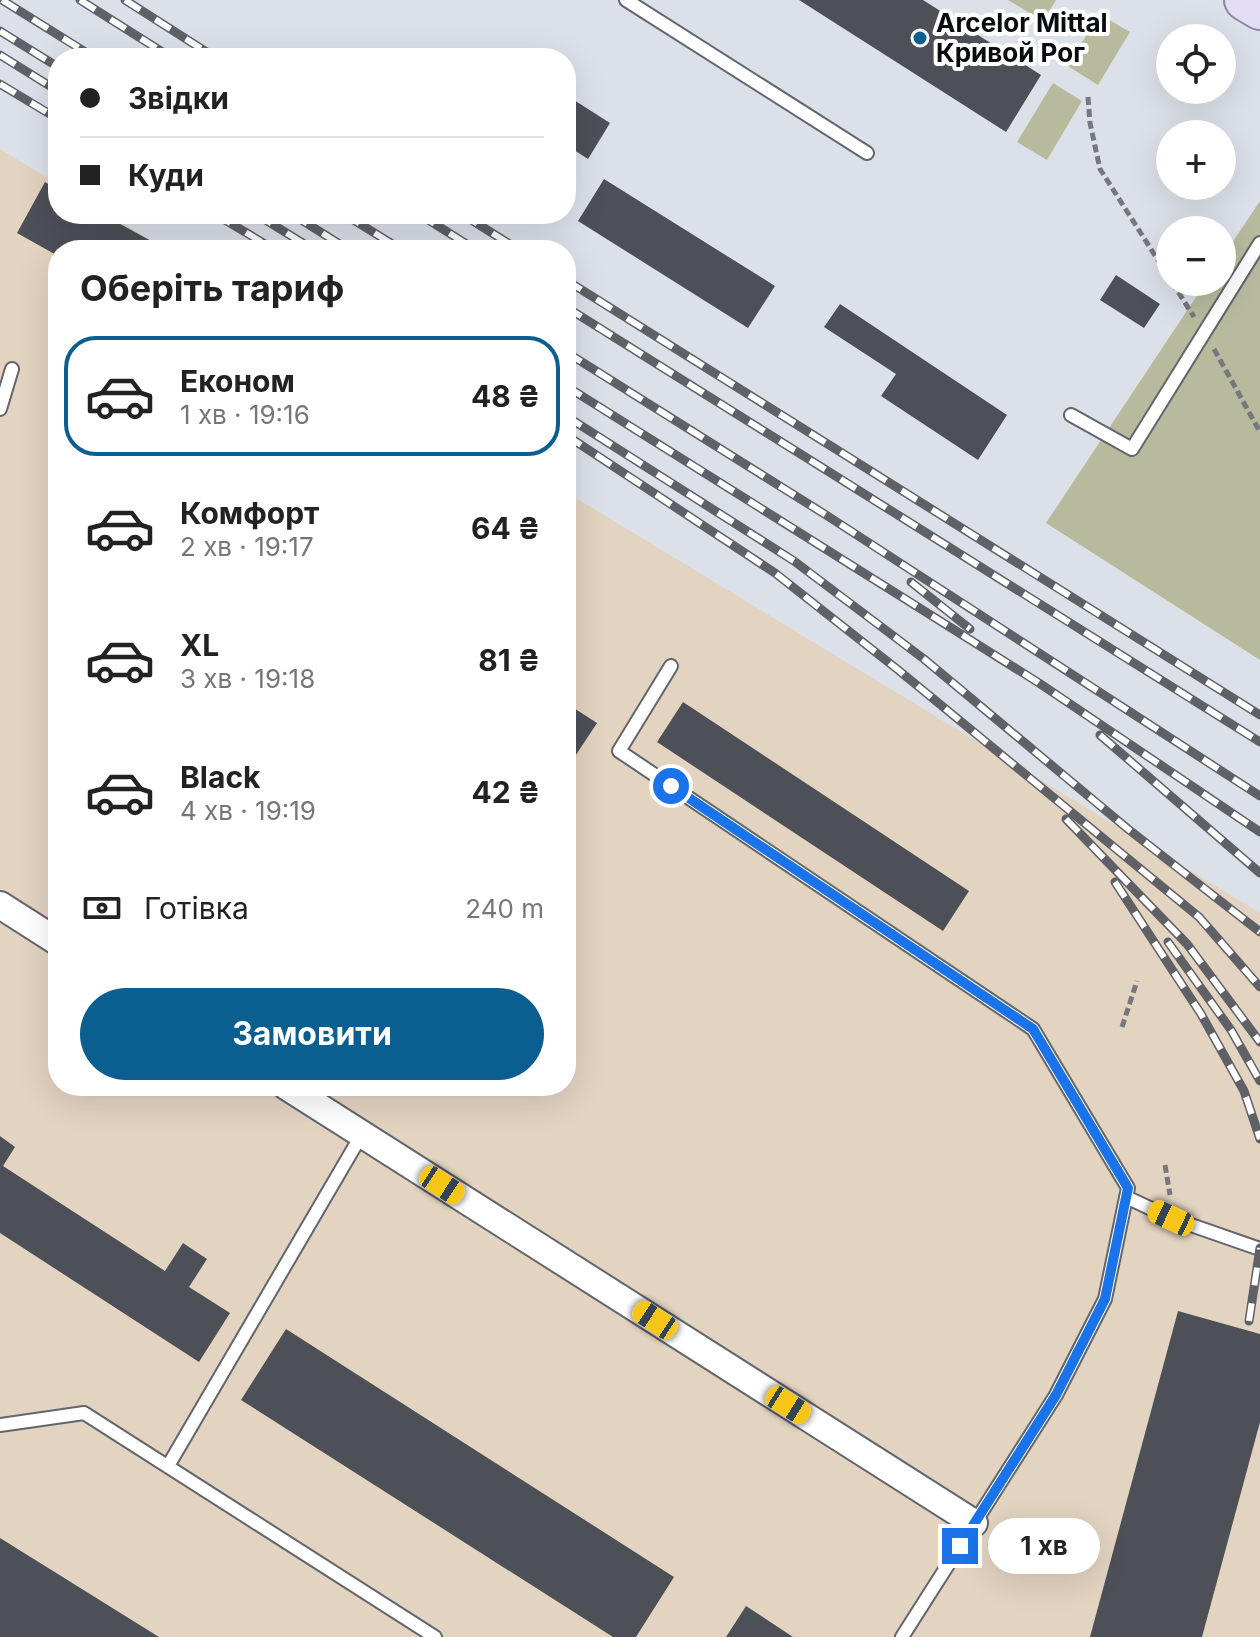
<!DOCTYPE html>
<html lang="uk">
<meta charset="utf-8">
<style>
body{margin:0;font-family:Inter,sans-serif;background:#f2f2f2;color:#222;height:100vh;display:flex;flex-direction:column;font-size:30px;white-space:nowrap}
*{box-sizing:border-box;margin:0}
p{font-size:26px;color:#767676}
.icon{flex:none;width:44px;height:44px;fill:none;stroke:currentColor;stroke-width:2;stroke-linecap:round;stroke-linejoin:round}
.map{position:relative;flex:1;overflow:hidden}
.sheet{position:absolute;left:48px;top:240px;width:528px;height:856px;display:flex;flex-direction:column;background:#fff;border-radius:32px;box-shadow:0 8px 32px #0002}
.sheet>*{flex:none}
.top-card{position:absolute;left:48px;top:48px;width:528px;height:176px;border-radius:32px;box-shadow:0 8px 32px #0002;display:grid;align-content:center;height:176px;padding:0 32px;background:#fff}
.buttons{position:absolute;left:1156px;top:24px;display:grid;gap:16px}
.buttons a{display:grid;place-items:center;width:80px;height:80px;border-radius:50%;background:#fff;box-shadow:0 8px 32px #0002;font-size:40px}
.end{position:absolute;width:36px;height:36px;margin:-18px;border:10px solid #1a73e8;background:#fff;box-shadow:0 0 0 4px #fff}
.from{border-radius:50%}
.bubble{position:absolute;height:56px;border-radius:28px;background:#fff;box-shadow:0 8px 32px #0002;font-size:26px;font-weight:700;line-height:56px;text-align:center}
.car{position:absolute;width:24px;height:48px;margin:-24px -12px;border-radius:10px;box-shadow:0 0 6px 2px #0007;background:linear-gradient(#f5c518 24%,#345 0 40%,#f5c518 0 76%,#345 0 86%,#f5c518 0)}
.top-card b{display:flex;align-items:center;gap:28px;height:76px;font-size:30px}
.top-card b+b{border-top:2px solid #e0e0e0}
.top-card i{width:20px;height:20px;background:#222}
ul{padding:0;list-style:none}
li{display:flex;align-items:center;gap:24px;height:120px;margin:0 16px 12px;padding:0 16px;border:4px solid transparent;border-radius:32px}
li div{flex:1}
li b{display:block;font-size:30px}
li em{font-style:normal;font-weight:700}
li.on{border-color:#0b5e90}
li>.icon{width:72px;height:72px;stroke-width:1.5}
h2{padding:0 32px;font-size:36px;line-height:96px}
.pay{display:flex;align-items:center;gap:20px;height:88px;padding:0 32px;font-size:30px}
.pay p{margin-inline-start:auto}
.primary-button{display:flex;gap:16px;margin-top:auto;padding:16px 32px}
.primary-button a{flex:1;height:92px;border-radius:48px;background:#0b5e90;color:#fff;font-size:32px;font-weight:700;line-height:92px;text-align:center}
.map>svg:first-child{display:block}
.industrial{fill:#e3d3c1}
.green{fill:#b8ba9e}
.building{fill:#4d5057}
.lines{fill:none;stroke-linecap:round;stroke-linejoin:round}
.lane-casing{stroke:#62656c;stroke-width:16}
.street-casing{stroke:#62656c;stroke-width:30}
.primary-casing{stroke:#8b85a3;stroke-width:44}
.path{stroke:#76787e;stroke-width:5;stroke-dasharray:8 4;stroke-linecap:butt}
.lane{stroke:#fff;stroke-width:12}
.street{stroke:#fff;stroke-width:26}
.primary{stroke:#e3ddf8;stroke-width:40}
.rail-casing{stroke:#5f6167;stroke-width:9}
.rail{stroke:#fff;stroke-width:6;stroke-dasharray:18;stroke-linecap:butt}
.route{stroke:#1a73e8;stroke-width:10}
.poi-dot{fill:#0b5e90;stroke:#fff;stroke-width:3}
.labels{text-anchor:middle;stroke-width:8;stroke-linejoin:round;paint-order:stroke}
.poi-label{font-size:26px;font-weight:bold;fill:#0a0b0e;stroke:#fff;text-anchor:start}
</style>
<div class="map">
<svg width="1260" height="1637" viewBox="0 0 1260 1637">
<rect width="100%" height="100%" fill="#dce0e9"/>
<path class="industrial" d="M0,149L58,184V214H107L167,250H58V1086H566V492L1260,913V1637H0Z"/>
<path class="green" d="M1008,0H1056L1043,21Z
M1099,14L1130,32L1098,85L1068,66Z
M1053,83L1082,101L1047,160L1017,142Z
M1260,201V660L1046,523L1206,282H1222V258Z"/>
<path class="building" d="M799,0H923L1041,75L1006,132Z
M566,95L610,123L588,159L566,145Z
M604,179L775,286L748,328L578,221Z
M45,182L58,190V214H102L164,248L162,250H58V256L17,233Z
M1116,275L1160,304L1144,328L1100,300Z
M840,304L1007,415L978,460L881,396L896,374L824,327Z
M683,702L969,891L943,931L657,742Z
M566,703L597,723L566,770Z
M0,1136L15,1147L3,1166L165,1271L183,1243L207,1259L189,1287L230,1313L199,1362L0,1233Z
M1178,1311L1260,1334V1422L1202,1637H1090Z
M286,1329L674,1577L636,1637H613L241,1400Z
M0,1538L159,1637H0Z
M746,1606L793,1637H726Z"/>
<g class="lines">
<g class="lane-casing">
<path id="lane" d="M626,0L867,153
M0,409L12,369
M1071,415L1132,449L1260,243
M671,666L619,751L1033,1029L1128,1188L1105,1299L1056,1395L902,1637
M1126,1197L1171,1218L1260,1249
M0,1425L84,1413L435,1637
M168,1466L362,1134"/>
</g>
<g class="street-casing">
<path id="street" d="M0,905L58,942
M286,1086L974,1523"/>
</g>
<g class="primary-casing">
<path id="primary" d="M1245,0L1260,9"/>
</g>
<path class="path" d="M1088,97L1090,123L1100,169L1170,279
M1172,282L1194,317
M1214,349L1260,432
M1122,1027L1137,981
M1165,1165L1170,1195"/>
<use href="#lane" class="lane"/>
<use href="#street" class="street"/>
<use href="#primary" class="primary"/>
<g class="rail-casing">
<path id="rail" d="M2,0L95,58
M80,0L172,58
M125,0L216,58
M0,31L58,67
M0,55L58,91
M0,84L58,119
M215,214L275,250
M256,214L314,250
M292,214L349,250
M344,214L402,250
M419,214L476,250
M462,214L519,250
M566,280L1260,715
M566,307L1260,742
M566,352L826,515L1260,796
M566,386L1039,683L1260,832
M566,416L794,561L924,659L1128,829L1260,932
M566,435L775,573L897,669L1199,917L1260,987
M911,582L970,629
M1100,735L1260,873
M1066,819L1187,944L1260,1042
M1115,882L1201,1014L1244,1091L1260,1139
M1168,942L1231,1030L1260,1081
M1249,1321L1260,1248"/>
</g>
<use href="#rail" class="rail"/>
</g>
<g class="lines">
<path class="route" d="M671,786L1033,1029L1128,1188L1105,1299L1056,1395L960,1546"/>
</g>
<circle class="poi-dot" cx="920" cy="38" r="8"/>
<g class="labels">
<g class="poi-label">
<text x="936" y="32">Arcelor Mittal<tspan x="936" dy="30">Кривой Рог</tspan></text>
</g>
</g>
</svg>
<div class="buttons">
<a><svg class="icon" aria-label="locate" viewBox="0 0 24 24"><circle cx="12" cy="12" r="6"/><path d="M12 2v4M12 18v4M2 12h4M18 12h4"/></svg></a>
<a>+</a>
<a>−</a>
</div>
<i class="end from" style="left:671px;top:786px"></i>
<i class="end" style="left:960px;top:1546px"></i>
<div class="bubble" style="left:988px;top:1518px;width:112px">1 хв</div>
<i class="car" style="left:442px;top:1185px;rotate:123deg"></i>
<i class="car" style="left:1171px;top:1218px;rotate:295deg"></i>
<i class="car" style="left:655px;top:1320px;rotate:303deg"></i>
<i class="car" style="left:788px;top:1405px;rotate:122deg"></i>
<div class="top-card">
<b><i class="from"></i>Звідки</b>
<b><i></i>Куди</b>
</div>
<section class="sheet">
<h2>Оберіть тариф</h2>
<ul>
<li class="on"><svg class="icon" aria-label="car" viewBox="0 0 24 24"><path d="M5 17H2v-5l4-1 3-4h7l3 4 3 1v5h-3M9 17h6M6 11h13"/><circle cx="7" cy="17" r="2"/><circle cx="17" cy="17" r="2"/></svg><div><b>Економ</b><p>1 хв · 19:16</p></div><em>48 ₴</em></li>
<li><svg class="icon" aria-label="car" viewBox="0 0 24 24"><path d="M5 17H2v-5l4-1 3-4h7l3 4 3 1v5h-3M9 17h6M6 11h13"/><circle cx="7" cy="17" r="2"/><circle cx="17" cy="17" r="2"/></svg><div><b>Комфорт</b><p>2 хв · 19:17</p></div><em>64 ₴</em></li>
<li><svg class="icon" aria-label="car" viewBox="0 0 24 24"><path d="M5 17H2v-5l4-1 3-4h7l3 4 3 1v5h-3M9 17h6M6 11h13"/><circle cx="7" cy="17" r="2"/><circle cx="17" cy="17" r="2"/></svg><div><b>XL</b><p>3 хв · 19:18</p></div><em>81 ₴</em></li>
<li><svg class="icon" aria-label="car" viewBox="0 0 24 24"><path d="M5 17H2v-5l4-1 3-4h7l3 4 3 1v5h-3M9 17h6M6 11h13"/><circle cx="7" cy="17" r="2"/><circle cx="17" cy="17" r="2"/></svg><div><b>Black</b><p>4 хв · 19:19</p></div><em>42 ₴</em></li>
</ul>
<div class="pay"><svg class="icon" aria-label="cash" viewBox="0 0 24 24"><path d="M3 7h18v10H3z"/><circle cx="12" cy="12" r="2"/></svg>Готівка<p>240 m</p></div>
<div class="primary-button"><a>Замовити</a></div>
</section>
</div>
